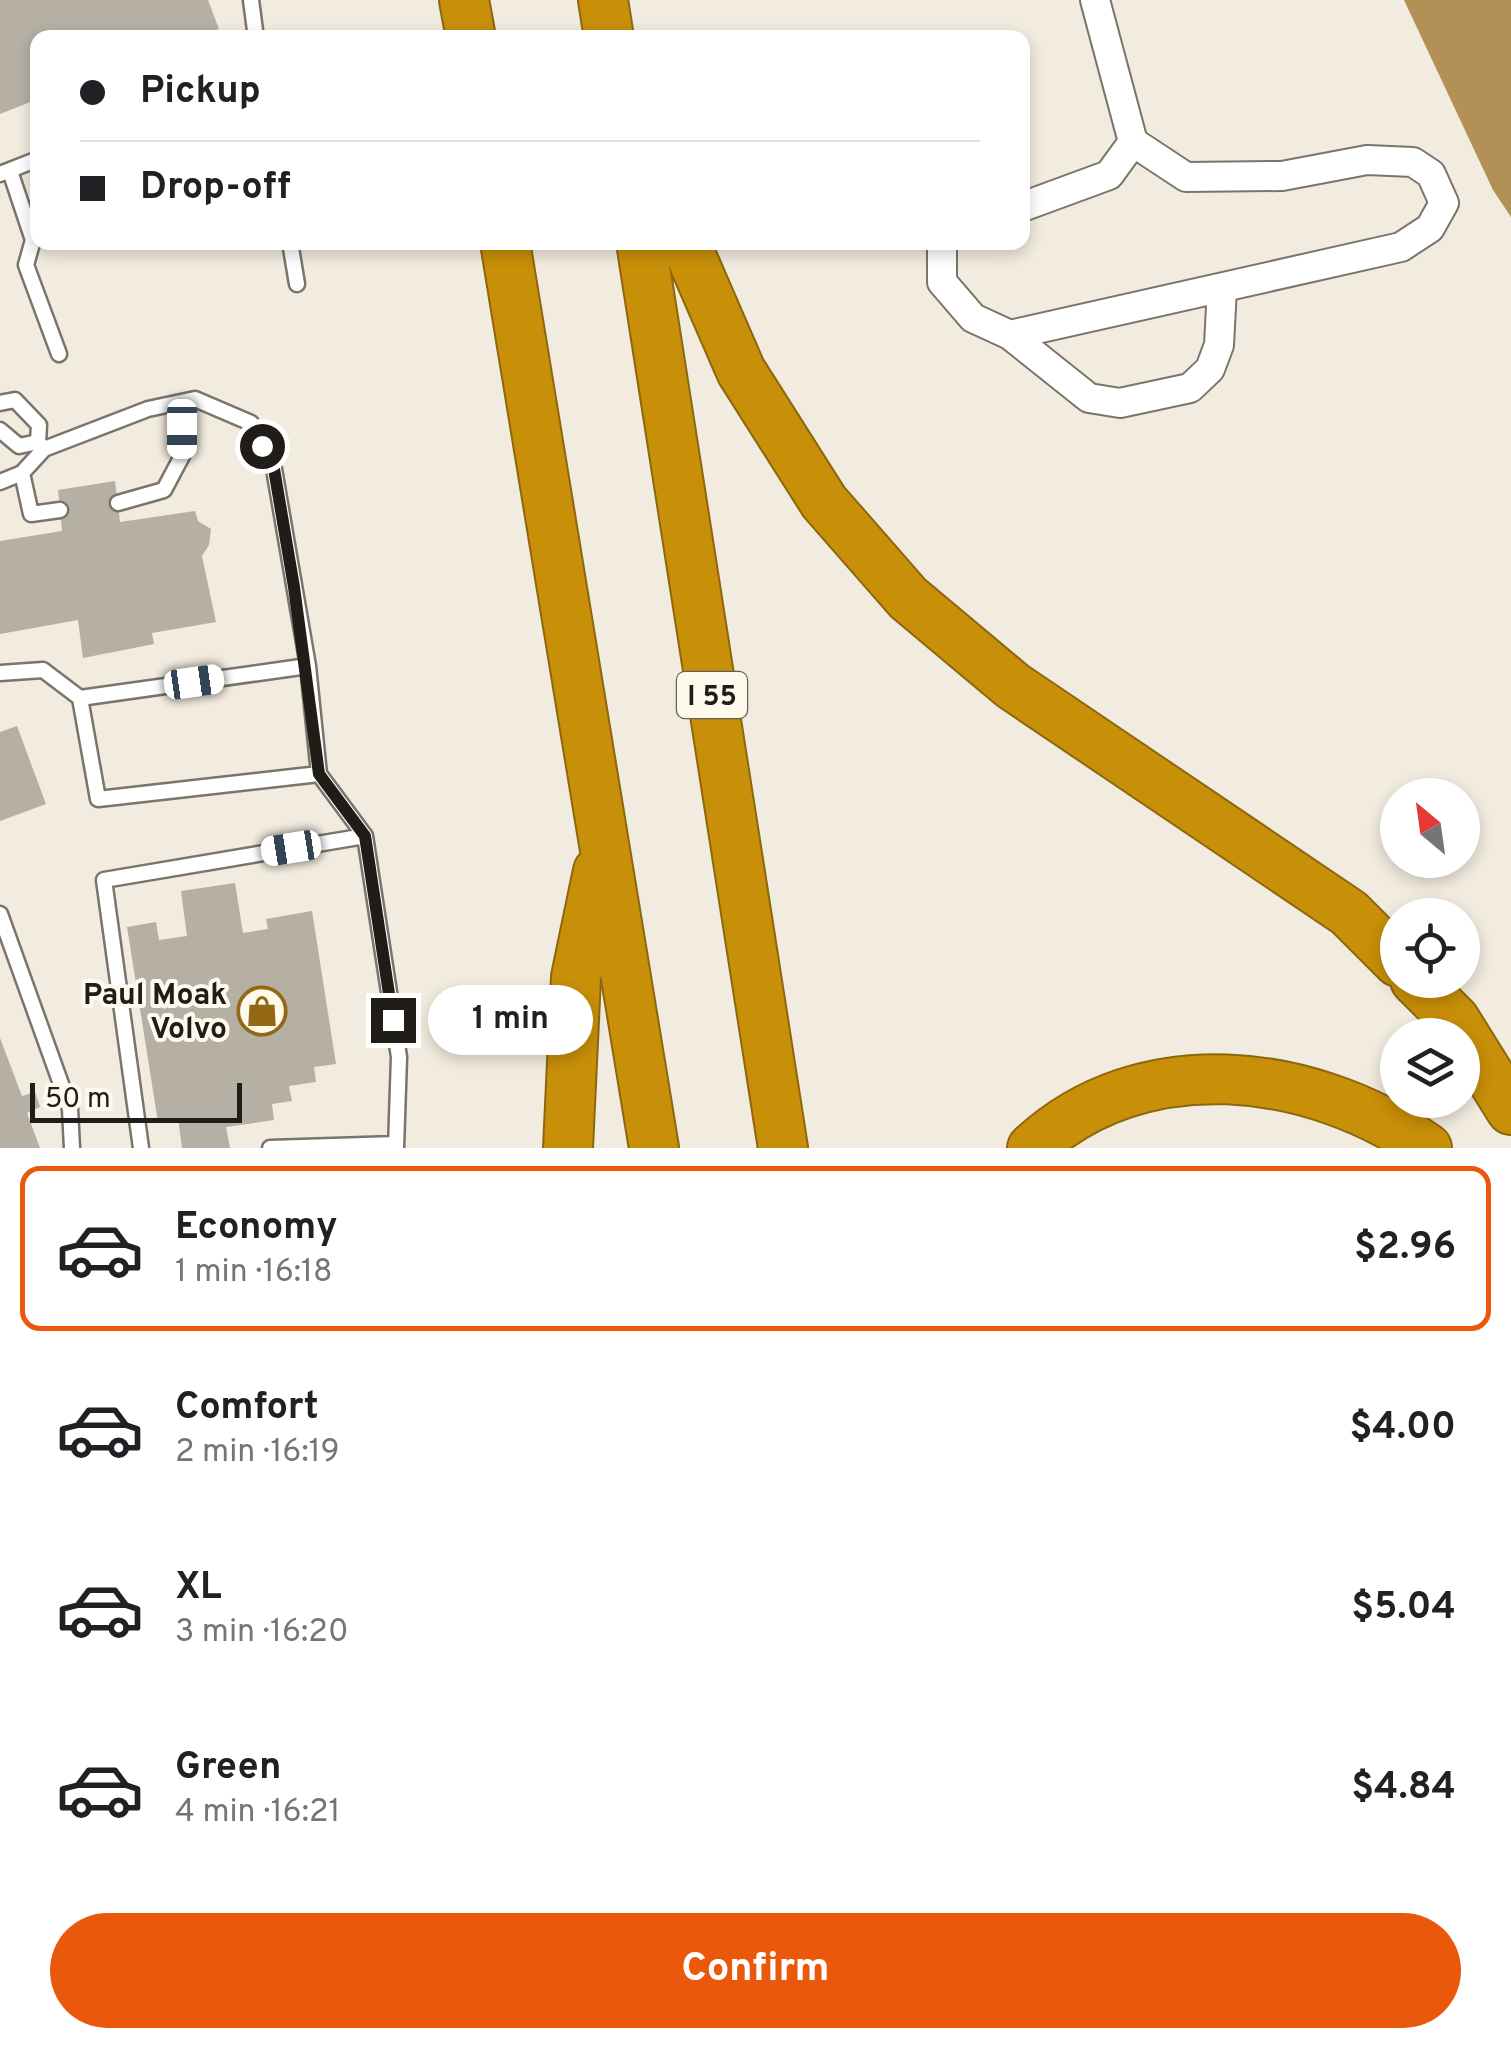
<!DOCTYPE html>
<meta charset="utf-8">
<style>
body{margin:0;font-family:Overpass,sans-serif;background:#f2f2f2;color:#202124;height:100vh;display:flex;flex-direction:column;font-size:38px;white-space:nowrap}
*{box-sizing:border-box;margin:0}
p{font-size:32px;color:#757577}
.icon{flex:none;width:55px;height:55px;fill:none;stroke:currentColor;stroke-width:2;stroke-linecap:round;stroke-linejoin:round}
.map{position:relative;height:1148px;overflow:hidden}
.panel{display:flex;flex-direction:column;background:#fff;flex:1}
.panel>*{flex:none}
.banner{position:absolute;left:30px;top:30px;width:1000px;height:220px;border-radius:20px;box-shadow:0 5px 15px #0003;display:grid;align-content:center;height:220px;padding:0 50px;background:#fff}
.needle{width:65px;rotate:331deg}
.fabs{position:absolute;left:1380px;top:778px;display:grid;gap:20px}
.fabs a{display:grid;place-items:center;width:100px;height:100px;border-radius:50%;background:#fff;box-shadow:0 5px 15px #0003;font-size:50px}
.scale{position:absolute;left:30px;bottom:25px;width:212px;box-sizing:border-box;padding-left:10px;border:5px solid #201d19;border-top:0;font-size:28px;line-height:35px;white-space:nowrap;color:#201d19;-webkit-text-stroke:8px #fff8ed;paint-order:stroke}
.end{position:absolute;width:45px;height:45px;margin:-22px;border:12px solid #201d19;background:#fff;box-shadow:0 0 0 5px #fff}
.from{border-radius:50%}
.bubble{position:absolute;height:70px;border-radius:35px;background:#fff;box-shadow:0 5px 15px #0003;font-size:32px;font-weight:700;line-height:70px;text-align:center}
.car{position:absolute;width:30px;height:60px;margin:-30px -15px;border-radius:12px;box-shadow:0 0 8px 2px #0007;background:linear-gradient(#fff 24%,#345 0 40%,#fff 0 76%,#345 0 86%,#fff 0)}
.banner b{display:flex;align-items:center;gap:35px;height:95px;font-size:38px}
.banner b+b{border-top:2px solid #e0e0e0}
.banner i{width:25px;height:25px;background:#202124}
ul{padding:18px 0 0;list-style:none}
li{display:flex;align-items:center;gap:30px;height:165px;margin:0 20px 15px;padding:0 30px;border:5px solid transparent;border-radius:20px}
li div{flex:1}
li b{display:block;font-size:38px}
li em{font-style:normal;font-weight:700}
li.current{border-color:#ea580c}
li>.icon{width:90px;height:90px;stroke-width:1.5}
.cta{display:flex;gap:20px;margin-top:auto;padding:20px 50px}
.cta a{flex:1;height:115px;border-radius:60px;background:#ea580c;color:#fff;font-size:40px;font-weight:700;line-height:115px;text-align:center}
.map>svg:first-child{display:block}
.water{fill:#b29056}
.building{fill:#b5afa4}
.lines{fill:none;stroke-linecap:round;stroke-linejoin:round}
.lane-casing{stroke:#7b746a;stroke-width:19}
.street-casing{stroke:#7b746a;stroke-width:32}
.highway-casing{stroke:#8d670e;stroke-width:52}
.lane{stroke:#fff;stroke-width:14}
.street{stroke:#fff;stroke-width:28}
.highway{stroke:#c88f08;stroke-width:48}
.route{stroke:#201d19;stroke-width:12}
.labels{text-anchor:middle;stroke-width:8;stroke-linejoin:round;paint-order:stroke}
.shield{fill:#fff8ed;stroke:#635f59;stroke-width:2.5}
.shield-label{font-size:28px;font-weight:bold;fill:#201d19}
.poi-label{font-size:30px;font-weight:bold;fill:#201d19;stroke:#fff8ed;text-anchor:end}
</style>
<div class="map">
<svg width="1511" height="1148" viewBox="0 0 1511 1148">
<rect width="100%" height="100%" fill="#f2ebdf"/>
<path class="water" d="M1404,0H1511V217L1493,190Z"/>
<path class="building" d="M0,0H208L219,29L197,38H38V99L0,114Z
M115,481L120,522L195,511L198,521L211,529L209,545L202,556L216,622L152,633L154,644L83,658L78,620L0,634V541L62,531L58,490Z
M17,726L46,804L0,821V732Z
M235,883L243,933L268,929L266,919L312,911L336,1064L314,1067L316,1082L289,1086L292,1101L272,1104L274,1120L226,1127L230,1148H182L178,1118L158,1122L127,927L156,922L159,940L187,936L181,891Z
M0,1038L22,1096L35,1092L40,1107L27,1113L40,1148H0Z"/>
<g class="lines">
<g class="lane-casing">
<path id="lane" d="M251,0L256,38
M10,171L33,240L26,265L59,354
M0,174L38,159
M290,242L297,284
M0,403L15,400L39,425L38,442L19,446L0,430
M38,442L44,449L148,409L195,399L251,423L274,469L308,666
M22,473L31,514L60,510
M0,482L22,473L44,449
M118,503L164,490L182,456V402
M0,673L43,670L80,698
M319,774L308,666L80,698L98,799L319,774L365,836
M0,914L70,1109L72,1148
M141,1148L104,880L365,836L399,1057L396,1148
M270,1148L396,1144"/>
</g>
<g class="street-casing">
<path id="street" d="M1095,0L1133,142
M942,242V282L973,318L1010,335L1089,398L1120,403L1190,388L1210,369L1219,345L1222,288
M1010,335L1401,247L1430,228L1444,203L1431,174L1413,162L1367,160L1282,176L1186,177L1133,142L1109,175L1022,207"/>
</g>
<g class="highway-casing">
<path id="highway" d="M464,0L471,38
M603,0L609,38
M505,242L654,1148
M641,242L783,1148
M685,242L741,371L824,502L908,598L1013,686L1349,913L1398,962
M1415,980L1455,1020L1511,1110
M568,1148L576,977L598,871
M1032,1148C1142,1046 1311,1067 1427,1148"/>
</g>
<use href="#lane" class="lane"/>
<use href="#street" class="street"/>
<use href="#highway" class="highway"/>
</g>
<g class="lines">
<path class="route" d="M262,446L274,469L294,587L319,774L365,836L393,1020"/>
</g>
<defs>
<g id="shop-ring" transform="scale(2.5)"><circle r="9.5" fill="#fff8ed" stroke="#926912" stroke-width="1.5"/><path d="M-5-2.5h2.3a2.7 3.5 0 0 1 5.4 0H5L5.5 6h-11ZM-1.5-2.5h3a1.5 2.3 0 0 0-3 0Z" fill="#926912"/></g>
</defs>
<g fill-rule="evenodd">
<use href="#shop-ring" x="262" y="1011"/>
</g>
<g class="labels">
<rect class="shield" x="677" y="672" width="70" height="46" rx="8"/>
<g class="shield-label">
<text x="712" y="705">I 55</text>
</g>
<g class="poi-label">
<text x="227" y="1004">Paul Moak<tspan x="227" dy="34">Volvo</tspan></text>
</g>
</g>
</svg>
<div class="fabs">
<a><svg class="needle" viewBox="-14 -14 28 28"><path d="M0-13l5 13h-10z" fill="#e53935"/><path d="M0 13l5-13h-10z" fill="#757577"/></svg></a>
<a><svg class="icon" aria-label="locate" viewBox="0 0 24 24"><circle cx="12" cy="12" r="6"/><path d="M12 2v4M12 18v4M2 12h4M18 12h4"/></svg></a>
<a><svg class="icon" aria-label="layers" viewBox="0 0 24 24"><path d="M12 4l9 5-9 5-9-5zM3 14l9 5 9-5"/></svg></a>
</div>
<div class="scale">50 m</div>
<i class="end from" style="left:262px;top:446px"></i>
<i class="end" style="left:393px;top:1020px"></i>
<div class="bubble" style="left:428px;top:985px;width:165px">1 min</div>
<i class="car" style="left:182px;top:429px;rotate:180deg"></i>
<i class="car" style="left:194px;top:682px;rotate:82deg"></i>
<i class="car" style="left:291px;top:848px;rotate:261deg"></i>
<div class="banner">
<b><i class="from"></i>Pickup</b>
<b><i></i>Drop-off</b>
</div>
</div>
<section class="panel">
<ul>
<li class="current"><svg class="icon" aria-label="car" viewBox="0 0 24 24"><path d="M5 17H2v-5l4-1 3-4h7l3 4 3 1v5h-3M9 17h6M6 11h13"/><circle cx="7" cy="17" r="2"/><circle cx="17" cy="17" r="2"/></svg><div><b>Economy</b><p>1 min · 16:18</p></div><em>$2.96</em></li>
<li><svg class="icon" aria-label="car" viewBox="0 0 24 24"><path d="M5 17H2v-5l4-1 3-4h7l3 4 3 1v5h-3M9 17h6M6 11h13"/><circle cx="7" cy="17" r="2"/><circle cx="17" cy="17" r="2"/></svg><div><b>Comfort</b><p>2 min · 16:19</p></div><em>$4.00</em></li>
<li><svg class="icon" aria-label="car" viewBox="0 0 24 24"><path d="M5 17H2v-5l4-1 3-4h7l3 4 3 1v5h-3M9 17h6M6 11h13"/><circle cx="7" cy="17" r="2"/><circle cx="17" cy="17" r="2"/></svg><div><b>XL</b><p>3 min · 16:20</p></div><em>$5.04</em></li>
<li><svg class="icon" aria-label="car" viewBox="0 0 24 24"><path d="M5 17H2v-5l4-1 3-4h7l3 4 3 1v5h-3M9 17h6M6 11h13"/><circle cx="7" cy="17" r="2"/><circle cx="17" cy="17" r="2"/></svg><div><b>Green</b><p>4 min · 16:21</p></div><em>$4.84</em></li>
</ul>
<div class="cta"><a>Confirm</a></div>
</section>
